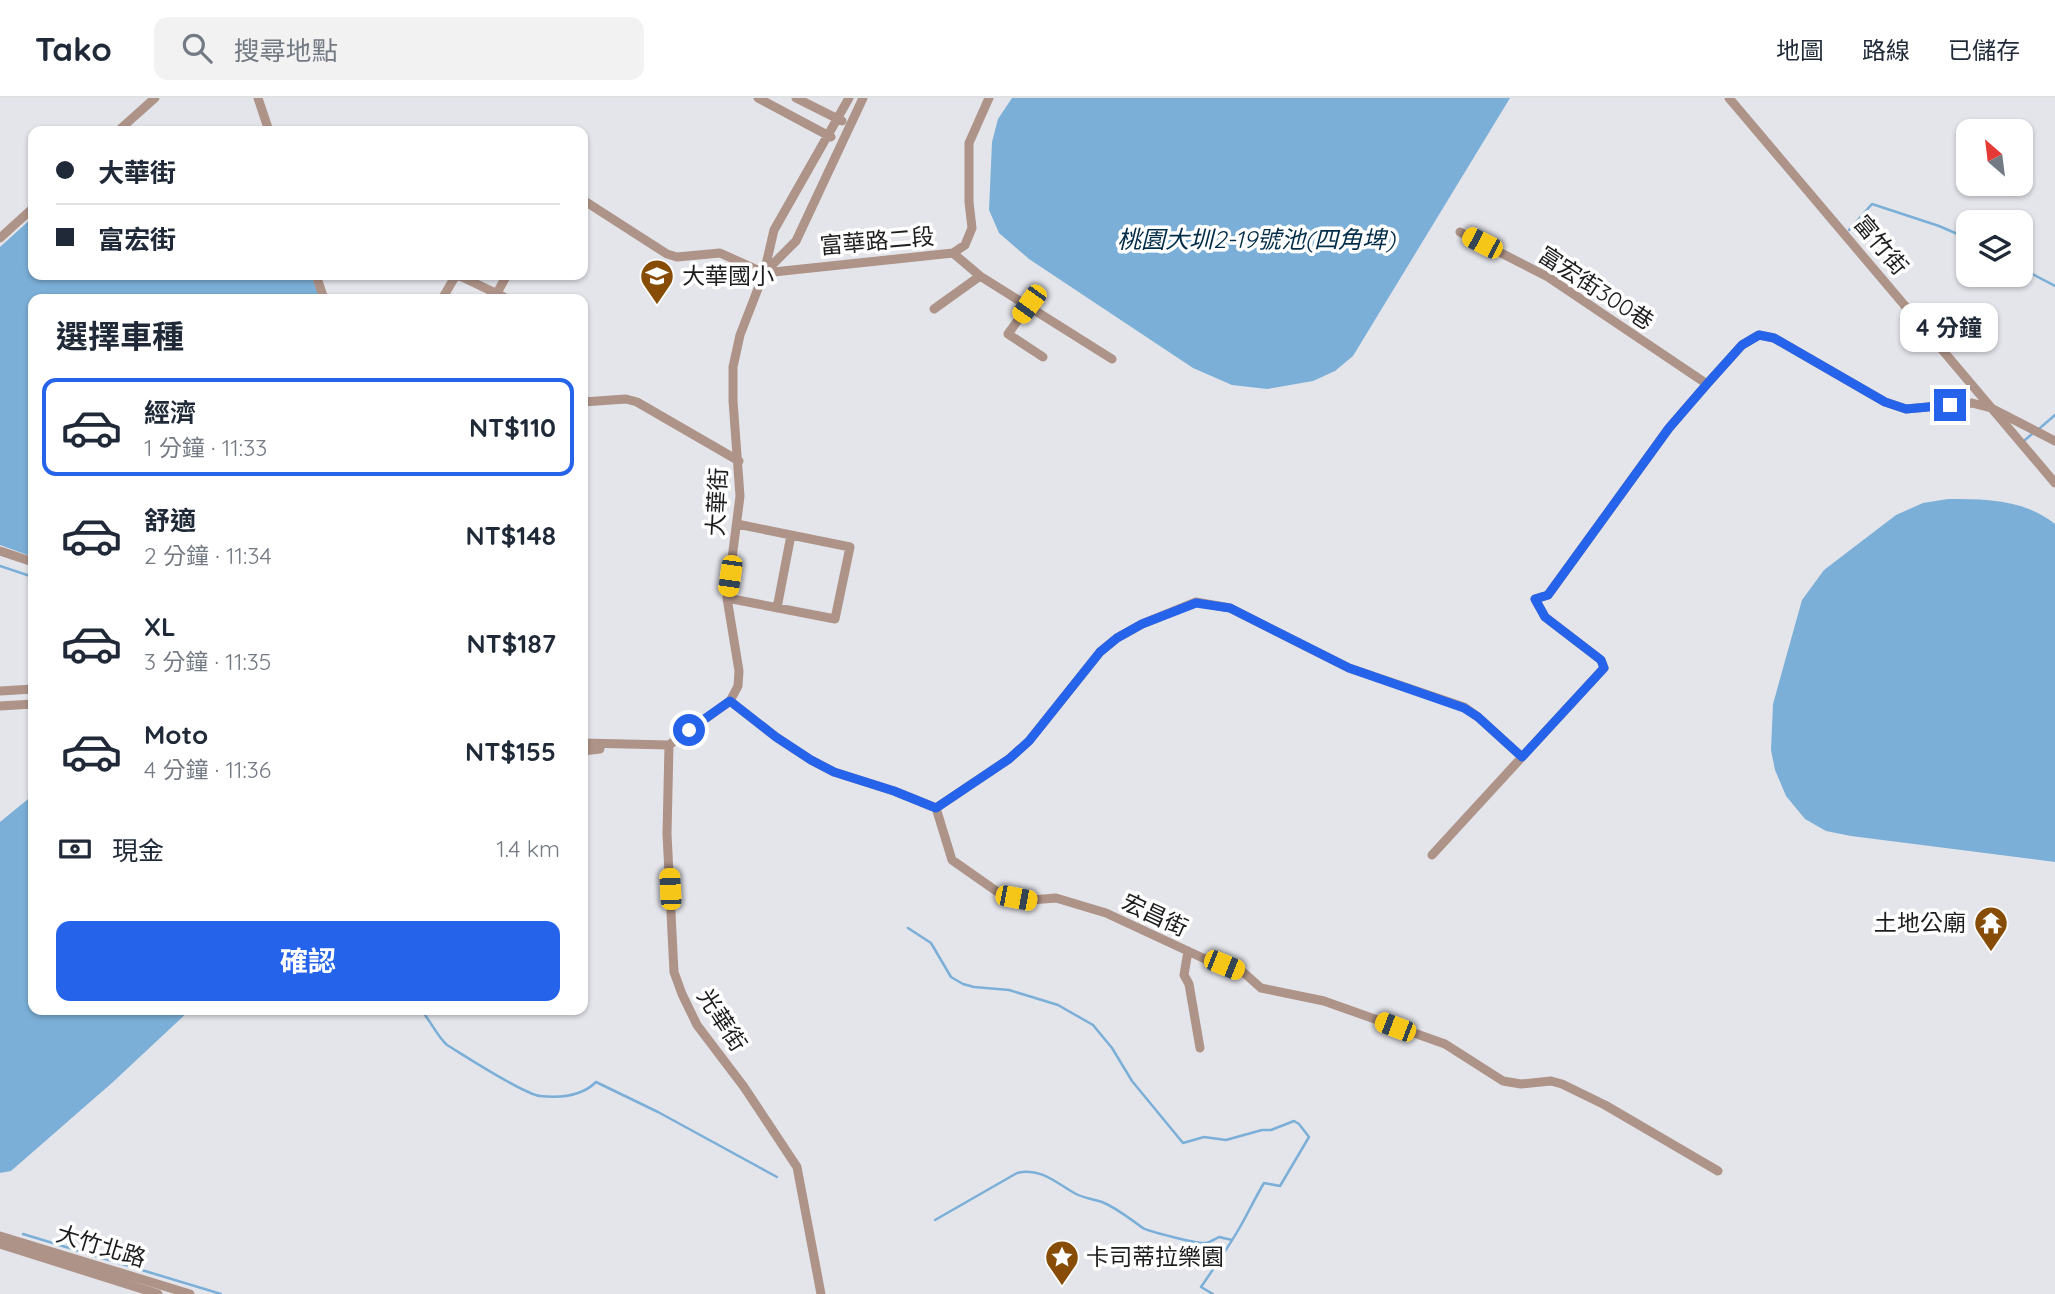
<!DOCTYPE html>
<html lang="zh-TW">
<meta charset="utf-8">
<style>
body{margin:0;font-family:Quicksand,"Noto Sans TC",sans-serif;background:#f2f2f3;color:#1f2937;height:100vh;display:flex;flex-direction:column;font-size:26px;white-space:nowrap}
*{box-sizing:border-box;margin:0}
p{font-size:23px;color:#747a83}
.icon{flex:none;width:38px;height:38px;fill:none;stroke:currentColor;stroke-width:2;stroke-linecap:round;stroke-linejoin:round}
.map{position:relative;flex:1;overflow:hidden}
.side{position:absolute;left:28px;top:196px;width:560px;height:721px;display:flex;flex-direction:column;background:#fff;border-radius:14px;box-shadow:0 2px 5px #0004}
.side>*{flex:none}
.top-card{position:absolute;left:28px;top:28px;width:560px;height:154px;border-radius:14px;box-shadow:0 2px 5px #0004;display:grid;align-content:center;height:154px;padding:0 28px;background:#fff}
.needle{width:46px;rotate:332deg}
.fabs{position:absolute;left:1956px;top:21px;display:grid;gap:14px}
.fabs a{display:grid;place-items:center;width:77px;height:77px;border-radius:14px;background:#fff;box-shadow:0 2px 5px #0004;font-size:35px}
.end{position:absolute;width:32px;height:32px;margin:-16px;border:9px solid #2563eb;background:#fff;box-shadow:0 0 0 4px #fff}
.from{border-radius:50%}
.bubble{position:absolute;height:49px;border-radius:14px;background:#fff;box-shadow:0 2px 5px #0004;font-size:23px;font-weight:700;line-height:49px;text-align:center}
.car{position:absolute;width:21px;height:42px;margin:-21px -10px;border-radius:9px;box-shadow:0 0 5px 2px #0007;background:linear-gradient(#f5c518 24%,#345 0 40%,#f5c518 0 76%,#345 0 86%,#f5c518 0)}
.top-card b{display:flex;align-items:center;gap:24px;height:66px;font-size:26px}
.top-card b+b{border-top:2px solid #e0e1e3}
.top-card i{width:18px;height:18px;background:#1f2937}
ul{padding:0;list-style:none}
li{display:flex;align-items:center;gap:21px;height:98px;margin:0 14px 10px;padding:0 14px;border:4px solid transparent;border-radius:14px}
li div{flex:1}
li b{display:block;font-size:26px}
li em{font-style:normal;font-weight:700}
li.active{border-color:#2563eb}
li>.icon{width:63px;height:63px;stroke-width:1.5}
h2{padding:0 28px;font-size:32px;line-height:84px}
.pay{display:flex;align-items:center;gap:18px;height:77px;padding:0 28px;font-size:26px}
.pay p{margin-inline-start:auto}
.primary-button{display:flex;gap:14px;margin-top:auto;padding:14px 28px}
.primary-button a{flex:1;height:80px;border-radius:14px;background:#2563eb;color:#fff;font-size:28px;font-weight:700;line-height:80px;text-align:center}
header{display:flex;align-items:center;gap:42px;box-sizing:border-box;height:98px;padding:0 35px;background:#fff;border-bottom:2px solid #e0e1e3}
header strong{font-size:33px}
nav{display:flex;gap:38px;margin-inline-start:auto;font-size:24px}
.search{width:490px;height:63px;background:#f2f2f3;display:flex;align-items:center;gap:18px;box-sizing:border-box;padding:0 24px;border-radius:14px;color:#747a83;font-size:26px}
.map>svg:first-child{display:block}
.water{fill:#7bafd7}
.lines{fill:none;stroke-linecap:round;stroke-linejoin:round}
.stream{stroke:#7bafd7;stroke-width:2.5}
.minor{stroke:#ae9388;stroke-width:9}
.route{stroke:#2563eb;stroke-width:9}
.labels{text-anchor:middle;stroke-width:7;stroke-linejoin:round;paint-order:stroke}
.street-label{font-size:23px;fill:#1d1d1f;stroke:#fff}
.poi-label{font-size:23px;fill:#1d1d1f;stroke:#fff;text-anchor:start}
.water-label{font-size:24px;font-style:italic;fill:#002c47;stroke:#fff}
</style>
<header>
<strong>Tako</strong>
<div class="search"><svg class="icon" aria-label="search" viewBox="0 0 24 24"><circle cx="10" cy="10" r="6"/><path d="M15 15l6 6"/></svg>搜尋地點</div>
<nav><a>地圖</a><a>路線</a><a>已儲存</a></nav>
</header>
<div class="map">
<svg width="2055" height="1196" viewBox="0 0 2055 1196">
<rect width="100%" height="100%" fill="#e4e5eb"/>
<path class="water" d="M1012,0H1510L1353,258L1335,273L1313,283L1267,291L1232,287L1193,270L1029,161L999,135L989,112L992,44L998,21Z
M33,119V177H311L320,201H33V459L0,447V149Z
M1948,401C1987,401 2023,401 2055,426V764L1851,738L1826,733L1805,721L1786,698L1775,672L1771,652L1773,606L1802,502L1824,472L1896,417L1923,405Z
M33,697V912H190L113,984L11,1073L0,1075V724Z"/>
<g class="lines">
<path class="stream" d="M1849,132L1872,106L1939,128L1969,141
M2021,170L2055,188
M2040,330L2055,317
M2025,342L2032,336
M0,468L33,479
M908,830L931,845L951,879L963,886L974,889L1009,892L1058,907L1093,927L1112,950L1132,983L1183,1045L1204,1039L1226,1042L1262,1032H1271L1294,1023L1299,1026L1309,1039L1280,1088L1264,1085C1255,1100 1248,1115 1240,1129C1228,1150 1214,1170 1201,1189L1213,1196
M421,912C431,923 436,937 447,947C465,958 523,996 540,998C559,1000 582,998 596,984L658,1014L777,1079
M935,1122L1017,1075C1041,1069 1056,1085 1076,1096C1084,1100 1093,1101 1102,1104C1117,1110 1130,1121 1143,1130C1147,1133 1198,1146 1205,1145C1209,1145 1215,1141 1219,1139L1232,1142
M23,1136L221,1196"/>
<path class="minor" d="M258,0L269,33
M758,0L831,39
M796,0L842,23
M1729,0L2055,385
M118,33L155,0
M583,102L667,156L677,159L720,155L764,175
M1460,134L1548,179L1707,286
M0,140L33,110
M953,155L980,178L1112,261
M765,174L796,143L863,0
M764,175L953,155L965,147L972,130L969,104V45L989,0
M316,177L324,201
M458,177L508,201
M497,195L507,177
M442,201L456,177
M1029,207L1008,236L1043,259
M934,211L980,178
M583,304L626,301L637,304L739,363
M0,453L33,464
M727,500L835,521L850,449L737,426
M777,510L791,437
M0,593L33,591
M730,603L776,639L811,662L834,674L894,693L936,710L952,762L1002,797L1031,802L1056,800L1106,815L1205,861L1243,874L1261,890L1324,903L1445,946L1503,983L1521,986L1551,983L1562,986L1605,1007L1718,1073
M0,608L33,606
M583,645L669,647
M669,647L730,603L738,588L739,573L727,500L740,398L733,303V269L740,237L764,175L774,132L849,0
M669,647L667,736L674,874L682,896L697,927L744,989L797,1069L821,1196
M583,653L600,651
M936,710L1009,661L1029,643L1100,554L1117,540L1142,526L1196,504L1230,510L1349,570L1464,609L1478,619L1522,659L1604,570L1601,562L1545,519L1535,501L1548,497L1669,330L1707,286L1742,247L1759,237L1774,240L1885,304L1906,311L1972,305L1991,310L2055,343
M1432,757L1522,659
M1188,853L1184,877L1189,886L1200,950
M0,1138L190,1196
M0,1146L158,1196"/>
</g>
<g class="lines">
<path class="route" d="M689,632L730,603L776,639L811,662L834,674L894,693L936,710L1009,661L1029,643L1100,554L1117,540L1142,526L1196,505L1230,510L1349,570L1464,610L1478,619L1522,659L1604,570L1601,562L1545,519L1535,501L1548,497L1669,330L1707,286L1742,247L1759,237L1774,240L1885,304L1906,311L1950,307"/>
</g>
<defs>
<g id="school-pin" transform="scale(1.75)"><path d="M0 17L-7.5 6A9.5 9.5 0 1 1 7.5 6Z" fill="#874c05" stroke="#fff"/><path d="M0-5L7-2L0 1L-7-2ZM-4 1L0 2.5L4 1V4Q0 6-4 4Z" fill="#fff"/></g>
<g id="temple-pin" transform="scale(1.75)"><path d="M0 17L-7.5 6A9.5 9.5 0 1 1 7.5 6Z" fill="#874c05" stroke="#fff"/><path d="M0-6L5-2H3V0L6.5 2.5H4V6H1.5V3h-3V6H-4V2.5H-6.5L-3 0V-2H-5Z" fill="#fff"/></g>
<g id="sight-pin" transform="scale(1.75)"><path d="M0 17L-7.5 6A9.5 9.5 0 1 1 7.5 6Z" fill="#874c05" stroke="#fff"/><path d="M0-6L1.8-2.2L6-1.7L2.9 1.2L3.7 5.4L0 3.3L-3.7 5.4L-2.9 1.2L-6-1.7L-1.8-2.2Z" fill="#fff"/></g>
</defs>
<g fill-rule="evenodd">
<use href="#school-pin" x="657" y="178"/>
<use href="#temple-pin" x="1991" y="825"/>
<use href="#sight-pin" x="1062" y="1159"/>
</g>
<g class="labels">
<g class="street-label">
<text transform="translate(877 143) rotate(-5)" y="8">富華路二段</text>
<text transform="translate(1881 147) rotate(50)" y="8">富竹街</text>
<text transform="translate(1596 190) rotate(33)" y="8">富宏街300巷</text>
<text transform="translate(717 404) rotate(-87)" y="8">大華街</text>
<text transform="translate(1155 817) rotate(25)" y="8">宏昌街</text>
<text transform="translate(722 922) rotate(57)" y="8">光華街</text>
<text transform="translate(101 1148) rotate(17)" y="8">大竹北路</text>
</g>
<g class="poi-label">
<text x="682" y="186">大華國小</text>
<text x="1966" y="833" text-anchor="end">土地公廟</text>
<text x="1086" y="1167">卡司蒂拉樂園</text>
</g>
<g class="water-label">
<text x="1256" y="150">桃園大圳2-19號池(四角埤)</text>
</g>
</g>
</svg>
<div class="fabs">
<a><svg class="needle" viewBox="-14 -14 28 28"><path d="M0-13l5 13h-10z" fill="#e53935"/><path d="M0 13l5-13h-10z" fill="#747a83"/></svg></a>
<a><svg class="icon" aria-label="layers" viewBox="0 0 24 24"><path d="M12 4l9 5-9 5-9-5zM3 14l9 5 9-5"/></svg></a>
</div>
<i class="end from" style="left:689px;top:632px"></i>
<i class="end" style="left:1950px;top:307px"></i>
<div class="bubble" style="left:1900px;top:205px;width:98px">4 分鐘</div>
<i class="car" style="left:1482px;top:145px;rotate:297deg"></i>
<i class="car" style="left:1029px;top:206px;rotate:216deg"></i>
<i class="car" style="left:730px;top:478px;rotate:188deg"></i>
<i class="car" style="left:670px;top:791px;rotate:357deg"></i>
<i class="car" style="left:1016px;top:800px;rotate:101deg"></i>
<i class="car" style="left:1224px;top:867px;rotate:112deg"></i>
<i class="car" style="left:1395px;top:929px;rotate:291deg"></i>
<div class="top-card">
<b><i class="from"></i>大華街</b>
<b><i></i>富宏街</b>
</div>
<section class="side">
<h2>選擇車種</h2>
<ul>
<li class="active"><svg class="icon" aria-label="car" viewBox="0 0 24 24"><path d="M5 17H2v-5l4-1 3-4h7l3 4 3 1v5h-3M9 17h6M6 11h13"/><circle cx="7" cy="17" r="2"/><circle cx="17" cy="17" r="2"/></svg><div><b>經濟</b><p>1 分鐘 · 11:33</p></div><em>NT$110</em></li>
<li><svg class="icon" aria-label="car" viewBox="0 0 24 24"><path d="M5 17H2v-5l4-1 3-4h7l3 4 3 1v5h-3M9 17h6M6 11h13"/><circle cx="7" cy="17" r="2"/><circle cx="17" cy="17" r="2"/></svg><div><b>舒適</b><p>2 分鐘 · 11:34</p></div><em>NT$148</em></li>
<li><svg class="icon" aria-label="car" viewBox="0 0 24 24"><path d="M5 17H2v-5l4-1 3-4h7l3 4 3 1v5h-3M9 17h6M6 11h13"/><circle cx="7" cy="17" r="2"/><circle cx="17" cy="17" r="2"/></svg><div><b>XL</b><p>3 分鐘 · 11:35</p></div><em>NT$187</em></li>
<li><svg class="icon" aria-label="car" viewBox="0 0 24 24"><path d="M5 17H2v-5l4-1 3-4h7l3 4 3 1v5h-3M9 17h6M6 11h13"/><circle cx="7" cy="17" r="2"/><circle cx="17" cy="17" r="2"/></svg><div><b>Moto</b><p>4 分鐘 · 11:36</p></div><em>NT$155</em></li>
</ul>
<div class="pay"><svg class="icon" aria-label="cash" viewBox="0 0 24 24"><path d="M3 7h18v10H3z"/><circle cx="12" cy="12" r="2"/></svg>現金<p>1.4 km</p></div>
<div class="primary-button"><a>確認</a></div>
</section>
</div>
